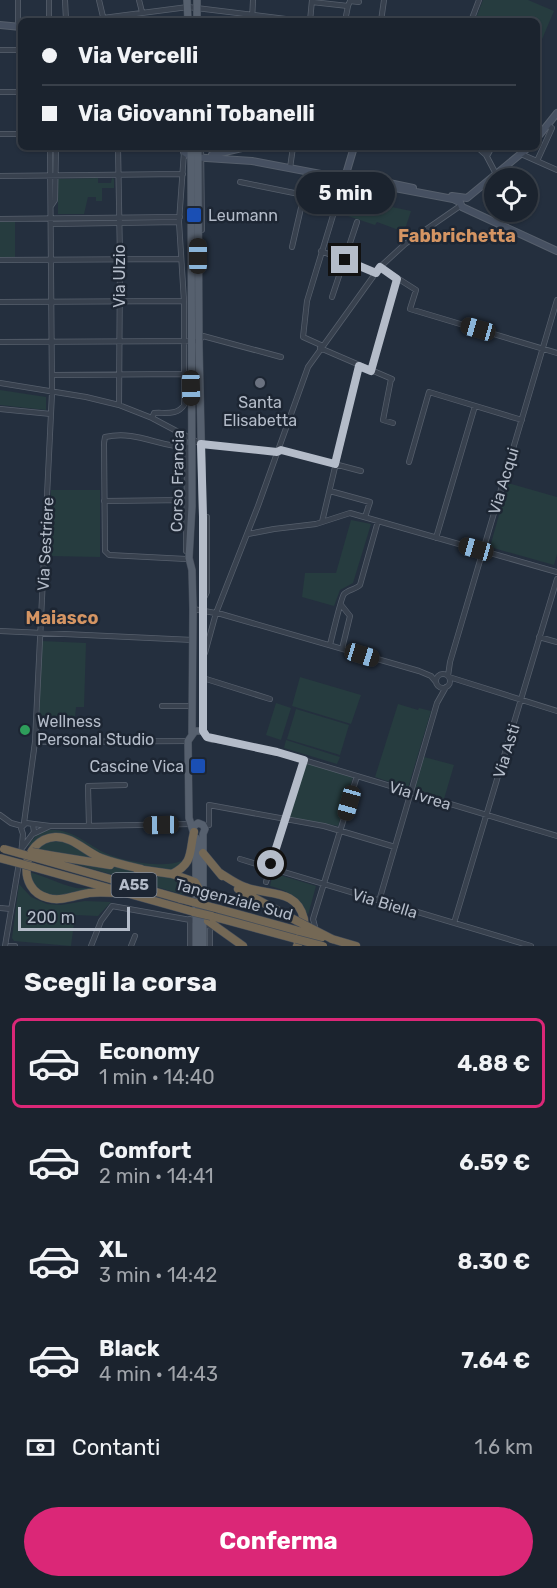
<!DOCTYPE html>
<html lang="it">
<meta charset="utf-8">
<style>
body{margin:0;font-family:Rubik,sans-serif;background:#242b36;color:#f1f3f6;height:100vh;display:flex;flex-direction:column;font-size:22px;white-space:nowrap}
*{box-sizing:border-box;margin:0}
p{font-size:20px;color:#a0a4aa}
.icon{flex:none;width:33px;height:33px;fill:none;stroke:currentColor;stroke-width:2;stroke-linecap:round;stroke-linejoin:round}
.map{position:relative;height:946px;overflow:hidden}
.sheet{display:flex;flex-direction:column;background:#1b232e;flex:1}
.sheet>*{flex:none}
.top-card{position:absolute;left:18px;top:18px;width:522px;height:132px;border-radius:9px;box-shadow:0 2px 4px #0004,0 0 0 2px #39404a;display:grid;align-content:center;height:132px;padding:0 24px;background:#1b232e}
.buttons{position:absolute;left:484px;top:168px;display:grid;gap:12px}
.buttons a{display:grid;place-items:center;width:54px;height:54px;border-radius:50%;background:#1b232e;box-shadow:0 2px 4px #0004,0 0 0 2px #39404a;font-size:30px}
.scale{position:absolute;left:18px;bottom:15px;width:112px;box-sizing:border-box;padding-left:6px;border:3px solid #b4bcc9;border-top:0;font-size:16px;line-height:21px;white-space:nowrap;color:#b4bcc9;-webkit-text-stroke:4px #1d2633;paint-order:stroke}
.end{position:absolute;width:27px;height:27px;margin:-14px;border:8px solid #b4bcc9;background:#111;box-shadow:0 0 0 3px #111}
.from{border-radius:50%}
.bubble{position:absolute;height:42px;border-radius:21px;background:#1b232e;box-shadow:0 2px 4px #0004,0 0 0 2px #39404a;font-size:20px;font-weight:700;line-height:42px;text-align:center}
.car{position:absolute;width:18px;height:36px;margin:-18px -9px;border-radius:8px;box-shadow:0 0 4px 2px #0007;background:linear-gradient(#222 24%,#8ab4d8 0 40%,#222 0 76%,#8ab4d8 0 86%,#222 0)}
.top-card b{display:flex;align-items:center;gap:21px;height:57px;font-size:22px}
.top-card b+b{border-top:2px solid #39404a}
.top-card i{width:15px;height:15px;background:#f1f3f6}
ul{padding:0;list-style:none}
li{display:flex;align-items:center;gap:18px;height:90px;margin:0 12px 9px;padding:0 12px;border:3px solid transparent;border-radius:9px}
li div{flex:1}
li b{display:block;font-size:22px}
li em{font-style:normal;font-weight:700}
li.current{border-color:#db2777}
li>.icon{width:54px;height:54px;stroke-width:1.5}
h2{padding:0 24px;font-size:27px;line-height:72px}
.pay{display:flex;align-items:center;gap:15px;height:66px;padding:0 24px;font-size:22px}
.pay p{margin-inline-start:auto}
.button{display:flex;gap:12px;margin-top:auto;padding:12px 24px}
.button a{flex:1;height:69px;border-radius:36px;background:#db2777;color:#fff;font-size:24px;font-weight:700;line-height:69px;text-align:center}
.map>svg:first-child{display:block}
.green{fill:#263c3f}
.lines{fill:none;stroke-linecap:round;stroke-linejoin:round}
.street-casing{stroke:#565f6c;stroke-width:6}
.secondary-casing{stroke:#565f6c;stroke-width:8}
.primary-casing{stroke:#414a57;stroke-width:8}
.highway-casing{stroke:#434c59;stroke-width:9}
.street{stroke:#38414e;stroke-width:4.5}
.secondary{stroke:#465061;stroke-width:6}
.primary{stroke:#56606e;stroke-width:7}
.highway{stroke:#746855;stroke-width:8}
.highway-bridge-casing{stroke:#434c59;stroke-width:9;stroke-linecap:butt}
.highway-bridge{stroke:#746855;stroke-width:8}
.route{stroke:#b4bcc9;stroke-width:8}
.transit-dot{fill:#1a4fb4;stroke:#1d2633;stroke-width:2}
.worship-dot{fill:#6b7280;stroke:#1d2633;stroke-width:2}
.leisure-dot{fill:#2e9e5b;stroke:#1d2633;stroke-width:2}
.labels{text-anchor:middle;stroke-width:5;stroke-linejoin:round;paint-order:stroke}
.shield{fill:#1d2633;stroke:#878f9c;stroke-width:1.5}
.shield-label{font-size:15px;font-weight:bold;fill:#b4bcc9}
.poi-label{font-size:16px;fill:#b4bcc9;stroke:#1d2633;text-anchor:start}
.street-label{font-size:16px;fill:#b4bcc9;stroke:#1d2633}
.neighbourhood-label{font-size:18px;font-weight:bold;fill:#d59563;stroke:#1d2633}
</style>
<div class="map">
<svg width="557" height="946" viewBox="0 0 557 946">
<rect width="100%" height="100%" fill="#242f3e"/>
<path class="green" d="M483,0H528L554,11L537,51V21H475Z
M98,178V183H111L112,178L114,179V188H102V201H96V197H88L84,214H58V179Z
M346,181L396,192L392,207L411,211L404,232L377,222L375,225L336,212Z
M0,220H15V257H0Z
M0,390L46,397V410L0,405Z
M508,483L557,497V554L554,565L490,547Z
M51,490H100V557L48,556Z
M351,520L371,524L353,583L340,590L334,606L302,597L305,573H336Z
M41,641L86,643L84,707H76L75,717H37Z
M300,677L361,695L351,724L292,706Z
M276,703L291,708L281,740L266,735Z
M398,704L418,710L419,708L431,711L408,788L375,777Z
M296,709L349,725L340,755L287,739Z
M286,740L340,757L337,764L284,748Z
M424,757L454,765L444,799L415,789Z
M306,763L353,777L338,826L289,817Z
M47,830C70,828 84,842 103,852C121,861 163,869 181,861L185,863L170,872L114,861L70,838L27,846L36,836Z
M56,840L67,842L97,861L36,849L40,844Z
M57,859C82,863 175,873 190,884L186,885L185,895Z
M29,872C45,876 59,884 76,888C82,889 89,887 95,889C69,894 38,907 29,872Z
M273,873L316,886L308,915C298,897 289,891 270,886Z
M19,884L31,897L47,904L61,905L85,901L111,902L98,916L75,915L71,946L14,941L12,938Z"/>
<g class="lines">
<g class="street-casing">
<path id="street" d="M18,0V27
M65,0L66,20
M99,0L104,21
M139,0L142,12
M312,2L348,6L345,21
M348,6L350,1L359,2
M49,21V0
M80,21L188,7L302,21
M252,21L253,0
M310,21L312,0
M381,21L384,0
M471,21L479,0
M0,50H21
M0,92H21
M0,134H21
M118,147L120,259L119,405
M477,147L486,155L496,174
M521,154L557,170
M487,156L492,147
M537,161L552,128L547,125
M290,168L293,147
M0,176L183,174
M240,182L304,195
M51,206L55,200L56,147
M0,219L180,217
M51,224L179,222
M198,231L202,230L201,147
M292,247L304,195L337,203
M321,251L376,273
M0,260L180,259
M380,267L416,290L410,309L557,353
M332,297L357,222
M0,302L184,301
M0,342L199,341L203,336L281,357
M323,346L303,337L307,301L345,176
M320,348L392,379
M371,371L397,279
M52,375L184,374
M391,379L383,420L393,423
M0,383L86,397L119,405L152,418L201,444L277,452L281,450L361,471
M0,409L51,414
M152,418L154,413C164,412 177,416 184,405V301L179,222L184,152L186,147
M184,434L187,458L186,551
M409,462L429,392L522,420
M330,491L370,502L365,517
M104,501L187,500
M203,517H207V592L204,598
M322,522L359,366
M248,534L274,529L316,524L350,513L557,572
M436,538L475,406
M186,559L109,555L105,551L104,443L105,437C137,430 158,447 187,447
M342,606L350,616L342,649
M193,609L221,614L419,671L431,676L436,682
M0,631L193,640
M539,637L557,642
M330,645C332,637 341,598 344,594C348,590 356,589 360,585L378,521
M205,653L216,613L258,506L308,367L380,267L405,244L460,206
M436 681a7 7 0 1 1 14 0a7 7 0 1 1-14 0Z
M448,676L450,662L557,300
M449,677L557,711
M203,678L270,699
M162,706H193
M212,739L277,752L557,836
M35,742L188,741
M0,815L11,823L22,826
M24,823L35,742L52,393L50,147
M203,825H209V805L324,826L395,847
M89,826L88,786L125,785
M33,834L50,826
M23,847L34,832L33,825
M21,855L23,834L21,828L26,823L50,826H84L192,824
M240,859L531,946
M266,882L304,760
M379,901L437,703L446,687
M0,908L11,909
M190,919V946
M454,923L557,579
M203,924L210,927V946
M5,946L19,863
M10,946H15
M91,946L101,921L112,906L196,921
M131,946L135,936
M320,946L313,919L357,776"/>
</g>
<g class="secondary-casing">
<path id="secondary" d="M0,25L21,27
M537,138L557,113
M183,147L184,152L191,157L252,161L453,199L459,202
M354,147L346,174L413,188
M212,155L246,147
M452,196L467,198L529,147
M459,200L462,207L557,251"/>
</g>
<g class="primary-casing">
<path id="primary" d="M187,0L188,21
M197,0V21
M191,147L192,506L189,558L192,570L193,609L192,733
M198,147L199,347L203,517V731
M203,731L207,737L212,739
M193,830L194,826L198,823L203,825L205,829L203,834V946
M193,831L189,818L188,741L195,731H203
M196,838V946"/>
</g>
<g class="highway-casing">
<path id="highway" d="M203,853L222,876
M48,855L110,865
M47,861L181,899
M33,867L194,912
M137,869L172,874L195,882L203,896
M220,873C228,878 236,884 245,887C267,896 297,888 304,919C305,928 302,938 297,946
M172,874C194,863 189,852 194,832
M238,889L297,921
M121,893C110,893 100,892 89,893C76,895 61,902 48,898C15,890 22,839 55,837C72,836 86,852 101,858C114,863 128,866 141,869
M219,909L299,931
M211,916L296,939
M208,921L243,946
M332,939L356,946"/>
</g>
<use href="#street" class="street"/>
<use href="#secondary" class="secondary"/>
<use href="#primary" class="primary"/>
<use href="#highway" class="highway"/>
<g class="highway-bridge-casing">
<path id="highway-bridge" d="M4,849L47,861
M32,852L48,855
M0,858L33,867
M181,899L219,909
M194,912L211,916
M297,921L332,939
M299,931L322,937
M296,939L323,946"/>
</g>
<use href="#highway-bridge" class="highway-bridge"/>
</g>
<g class="lines">
<path class="route" d="M271,864L304,760L277,752L212,738L207,737L203,731V517L201,444L277,452L281,450L335,464L359,366L371,371L397,279L380,267L376,273L345,260"/>
</g>
<g class="transit-dot">
<rect x="186" y="207" width="16" height="16" rx="3"/>
<rect x="190" y="758" width="16" height="16" rx="3"/>
</g>
<circle class="worship-dot" cx="260" cy="383" r="6"/>
<circle class="leisure-dot" cx="25" cy="730" r="6"/>
<g class="labels">
<rect class="shield" x="111.5" y="873" width="45" height="24" rx="4.5"/>
<g class="shield-label">
<text x="134" y="890">A55</text>
</g>
<g class="poi-label">
<text x="208" y="221">Leumann</text>
<text x="260" y="408" text-anchor="middle">Santa<tspan x="260" dy="18">Elisabetta</tspan></text>
<text x="37" y="727">Wellness<tspan x="37" dy="18">Personal Studio</tspan></text>
<text x="184" y="772" text-anchor="end">Cascine Vica</text>
</g>
<g class="street-label">
<text transform="translate(119 276) rotate(-90)" y="6">Via Ulzio</text>
<text transform="translate(177 481) rotate(-89)" y="6">Corso Francia</text>
<text transform="translate(503 481) rotate(-73)" y="6">Via Acqui</text>
<text transform="translate(45 544) rotate(-87)" y="6">Via Sestriere</text>
<text transform="translate(506 751) rotate(-73)" y="6">Via Asti</text>
<text transform="translate(420 795) rotate(17)" y="6">Via Ivrea</text>
<text transform="translate(234 899) rotate(15)" y="6">Tangenziale Sud</text>
<text transform="translate(385 903) rotate(17)" y="6">Via Biella</text>
</g>
<g class="neighbourhood-label">
<text x="457" y="242">Fabbrichetta</text>
<text x="62" y="624">Maiasco</text>
</g>
</g>
</svg>
<div class="buttons">
<a><svg class="icon" aria-label="locate" viewBox="0 0 24 24"><circle cx="12" cy="12" r="6"/><path d="M12 2v4M12 18v4M2 12h4M18 12h4"/></svg></a>
</div>
<div class="scale">200 m</div>
<i class="end from" style="left:271px;top:864px"></i>
<i class="end" style="left:345px;top:260px"></i>
<div class="bubble" style="left:296px;top:172px;width:99px">5 min</div>
<i class="car" style="left:198px;top:256px;rotate:0deg"></i>
<i class="car" style="left:478px;top:329px;rotate:286deg"></i>
<i class="car" style="left:191px;top:388px;rotate:179deg"></i>
<i class="car" style="left:476px;top:549px;rotate:286deg"></i>
<i class="car" style="left:362px;top:655px;rotate:107deg"></i>
<i class="car" style="left:349px;top:803px;rotate:196deg"></i>
<i class="car" style="left:161px;top:825px;rotate:269deg"></i>
<div class="top-card">
<b><i class="from"></i>Via Vercelli</b>
<b><i></i>Via Giovanni Tobanelli</b>
</div>
</div>
<section class="sheet">
<h2>Scegli la corsa</h2>
<ul>
<li class="current"><svg class="icon" aria-label="car" viewBox="0 0 24 24"><path d="M5 17H2v-5l4-1 3-4h7l3 4 3 1v5h-3M9 17h6M6 11h13"/><circle cx="7" cy="17" r="2"/><circle cx="17" cy="17" r="2"/></svg><div><b>Economy</b><p>1 min · 14:40</p></div><em>4.88 €</em></li>
<li><svg class="icon" aria-label="car" viewBox="0 0 24 24"><path d="M5 17H2v-5l4-1 3-4h7l3 4 3 1v5h-3M9 17h6M6 11h13"/><circle cx="7" cy="17" r="2"/><circle cx="17" cy="17" r="2"/></svg><div><b>Comfort</b><p>2 min · 14:41</p></div><em>6.59 €</em></li>
<li><svg class="icon" aria-label="car" viewBox="0 0 24 24"><path d="M5 17H2v-5l4-1 3-4h7l3 4 3 1v5h-3M9 17h6M6 11h13"/><circle cx="7" cy="17" r="2"/><circle cx="17" cy="17" r="2"/></svg><div><b>XL</b><p>3 min · 14:42</p></div><em>8.30 €</em></li>
<li><svg class="icon" aria-label="car" viewBox="0 0 24 24"><path d="M5 17H2v-5l4-1 3-4h7l3 4 3 1v5h-3M9 17h6M6 11h13"/><circle cx="7" cy="17" r="2"/><circle cx="17" cy="17" r="2"/></svg><div><b>Black</b><p>4 min · 14:43</p></div><em>7.64 €</em></li>
</ul>
<div class="pay"><svg class="icon" aria-label="cash" viewBox="0 0 24 24"><path d="M3 7h18v10H3z"/><circle cx="12" cy="12" r="2"/></svg>Contanti<p>1.6 km</p></div>
<div class="button"><a>Conferma</a></div>
</section>
